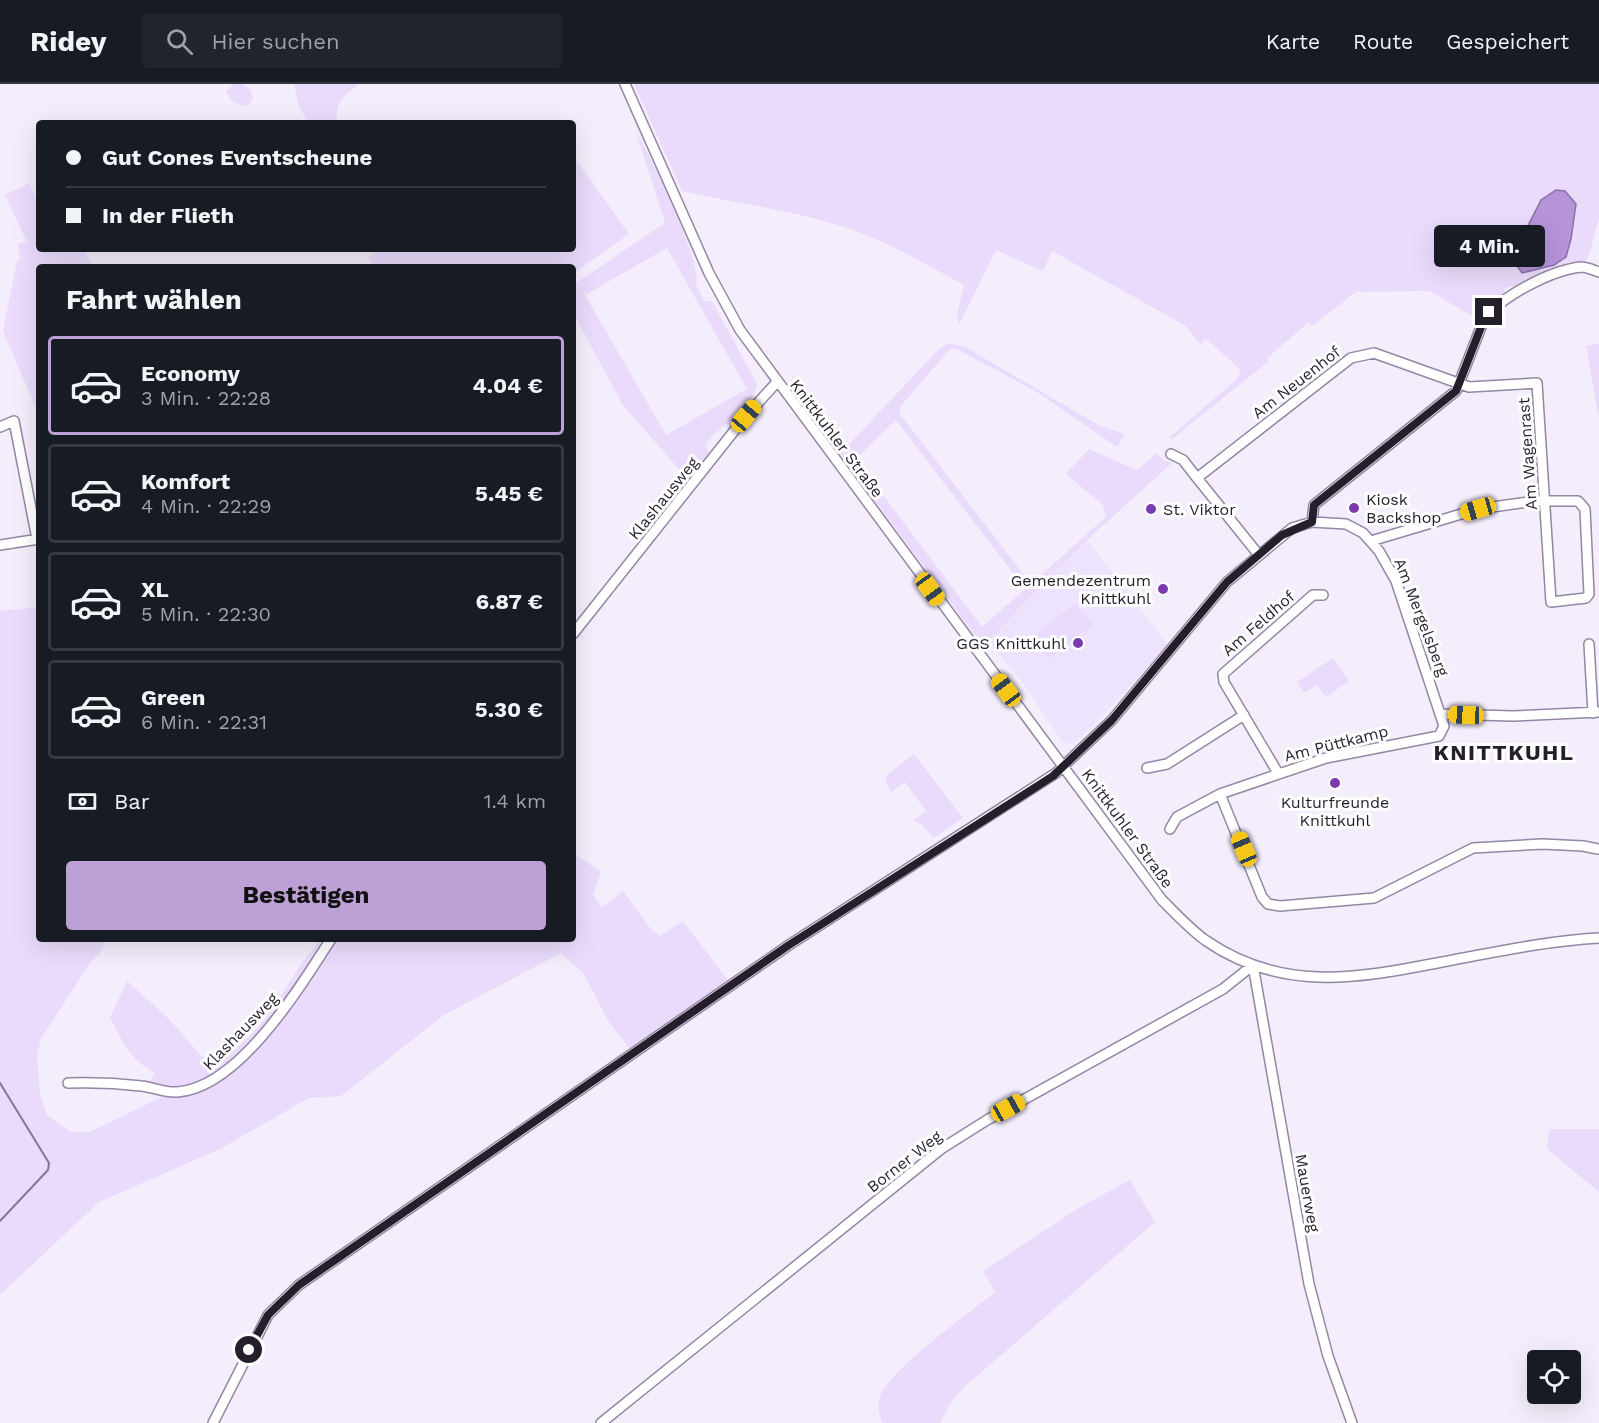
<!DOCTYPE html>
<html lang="de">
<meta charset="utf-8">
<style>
body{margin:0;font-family:"Work Sans",sans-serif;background:#20242c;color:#f1f3f6;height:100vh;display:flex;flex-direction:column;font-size:22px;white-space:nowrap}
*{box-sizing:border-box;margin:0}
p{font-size:20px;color:#9ea1a6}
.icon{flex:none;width:33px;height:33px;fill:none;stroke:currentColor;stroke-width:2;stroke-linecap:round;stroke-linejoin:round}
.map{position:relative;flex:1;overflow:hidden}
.sheet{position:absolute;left:36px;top:180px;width:540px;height:678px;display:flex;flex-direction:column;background:#171b24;border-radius:6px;box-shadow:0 6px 24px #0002}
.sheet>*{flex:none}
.top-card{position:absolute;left:36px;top:36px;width:540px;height:132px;border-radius:6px;box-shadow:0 6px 24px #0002;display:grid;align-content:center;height:132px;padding:0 30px;background:#171b24}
.buttons{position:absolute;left:1527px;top:1266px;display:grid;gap:12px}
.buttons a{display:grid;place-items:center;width:54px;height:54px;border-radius:6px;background:#171b24;box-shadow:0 6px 24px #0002;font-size:30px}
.end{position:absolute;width:27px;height:27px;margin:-14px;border:8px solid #251f2c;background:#fff;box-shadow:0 0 0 3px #fff}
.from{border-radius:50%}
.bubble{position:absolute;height:42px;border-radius:6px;background:#171b24;box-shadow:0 6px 24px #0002;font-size:20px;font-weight:700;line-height:42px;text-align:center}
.car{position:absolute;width:18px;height:36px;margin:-18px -9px;border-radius:8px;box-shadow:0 0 4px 2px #0007;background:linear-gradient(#f5c518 24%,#345 0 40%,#f5c518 0 76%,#345 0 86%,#f5c518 0)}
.top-card b{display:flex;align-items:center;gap:21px;height:57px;font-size:22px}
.top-card b+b{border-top:2px solid #363941}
.top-card i{width:15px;height:15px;background:#f1f3f6}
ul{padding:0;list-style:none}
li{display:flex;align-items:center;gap:18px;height:99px;margin:0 12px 9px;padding:0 18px;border:3px solid #363941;border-radius:6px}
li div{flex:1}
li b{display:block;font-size:22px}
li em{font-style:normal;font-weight:700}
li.current{border-color:#bca0d6}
li>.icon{width:54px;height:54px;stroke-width:1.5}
h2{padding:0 30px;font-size:27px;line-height:72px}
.pay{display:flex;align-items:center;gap:15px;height:66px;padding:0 30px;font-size:22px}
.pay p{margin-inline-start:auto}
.primary-button{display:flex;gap:12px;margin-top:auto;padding:12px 30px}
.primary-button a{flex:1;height:69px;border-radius:6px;background:#bca0d6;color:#111;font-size:24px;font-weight:700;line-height:69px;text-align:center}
header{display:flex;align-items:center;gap:36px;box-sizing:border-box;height:84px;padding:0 30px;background:#171b24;border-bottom:2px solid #363941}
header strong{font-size:28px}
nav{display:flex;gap:33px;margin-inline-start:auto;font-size:21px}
.search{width:420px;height:54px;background:#20242c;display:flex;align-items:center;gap:15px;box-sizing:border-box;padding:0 21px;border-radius:6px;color:#9ea1a6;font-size:22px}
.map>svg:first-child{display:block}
.built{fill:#eee3fc}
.green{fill:#eadbfc;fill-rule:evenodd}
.water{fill:#b594d8;stroke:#8a71a4;stroke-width:1.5}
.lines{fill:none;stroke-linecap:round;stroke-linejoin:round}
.stream{stroke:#8a71a4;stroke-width:2}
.minor-casing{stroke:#9486a5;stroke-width:12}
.minor{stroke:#fff;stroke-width:9}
.route{stroke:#251f2c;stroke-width:8}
.poi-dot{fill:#7b3baf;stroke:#fefefe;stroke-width:2}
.labels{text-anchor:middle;stroke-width:6;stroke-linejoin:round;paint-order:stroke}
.street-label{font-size:16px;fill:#251f2c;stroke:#fefefe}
.poi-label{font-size:16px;fill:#251f2c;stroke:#fefefe;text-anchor:start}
.district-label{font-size:22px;font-weight:bold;letter-spacing:1.5px;fill:#251f2c;stroke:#fefefe}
</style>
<header>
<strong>Ridey</strong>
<div class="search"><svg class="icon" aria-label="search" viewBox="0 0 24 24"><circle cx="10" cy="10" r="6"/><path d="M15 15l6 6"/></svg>Hier suchen</div>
<nav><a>Karte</a><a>Route</a><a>Gespeichert</a></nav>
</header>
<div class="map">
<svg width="1599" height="1339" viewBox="0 0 1599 1339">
<rect width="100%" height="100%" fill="#f4edfb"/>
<path class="built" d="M1087,456L1168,561L1091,644L1074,658L1064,660L1024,601L988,557Z"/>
<path class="green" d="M233,0H242L251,6L253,15L247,22C236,21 231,18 226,8Z
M294,0H359C342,14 335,17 337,39H303L306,34L299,23Z
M634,0H1599V134L1590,168L1584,180L1568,178L1566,183L1516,205L1512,202L1504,205L1506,209L1495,218L1481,237L1429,207L1356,208L1312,242L1308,239L1267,274L1269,277L1172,355L1169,354L1237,295L1241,286L1206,255L1200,260L1186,242L1052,167L1043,187L996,166L959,241L957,230L964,201C928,182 892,160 853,146C799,127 739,120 682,107Z
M636,48C650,69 703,180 696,200L704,217H712L757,300C752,328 720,340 705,361L711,373L692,400L622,320L573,228V201L665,139ZM667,164L747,305L666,351L585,211Z
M573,72L629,150L573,190V183H374L368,174L381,165H573Z
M29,99L39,121V165H83L94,183H39V321L34,320L3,247L17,177L20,175L18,160L27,158L5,111Z
M949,259L965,263L1100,342L1125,350L1117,363L1037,308L957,265H950L900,323V330L1031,500L1106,433L1103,421L1066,390L1089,365L1137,386L1157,369L1164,377L1172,379L1087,456L983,562L840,370L939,265ZM896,336L1025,505L982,543L856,375Z
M1599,259V334L1586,262Z
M1076,519L1093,541L1049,575L1032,553Z
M39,523V855H105L101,868L93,875L41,954L37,972L40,1010L47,1031L71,1048H90L170,1009L208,1001L275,939L332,855H573V769L601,788L593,811L602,823L623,807L650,844L660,852L683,837L729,898L631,966L608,937L584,890L561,869L444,931L341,1012L309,1014L220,1065L99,1118L0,1211V527Z
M1333,574L1349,597L1326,613L1317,601L1304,609L1297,598Z
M914,670L963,734L934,754L922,741L913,737L926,727L905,698L891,708L886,697L887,691Z
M322,855H329L288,919L220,991L175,1007L148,1000L155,989C128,974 124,959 110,934L127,897L169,935L202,973C214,969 227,967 238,961C274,937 291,885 322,855Z
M1549,1045H1599V1108L1547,1065Z
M1130,1096L1155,1138L963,1304L951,1318L940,1339H882C880,1332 877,1324 879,1316C884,1289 971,1228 995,1208L983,1187L1082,1122Z"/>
<path class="water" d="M1556,106L1565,107L1576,120L1571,155L1566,173L1554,181L1522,189L1515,179L1517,163L1541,116Z"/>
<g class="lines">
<path class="stream" d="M0,999L49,1079L48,1086L0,1137"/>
<g class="minor-casing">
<path id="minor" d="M625,0L709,189L740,246L1162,816C1176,830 1190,845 1205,856C1280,908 1354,895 1437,879C1491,869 1544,857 1599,854
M0,343L14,337L37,455
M1171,370L1183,376L1197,394
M1312,438L1314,421L1456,307L1483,238C1498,213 1552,186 1581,183C1587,183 1593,186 1599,188
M0,461L39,455
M1258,470L1197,394L1351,274L1374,269L1469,303L1537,299C1542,372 1546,445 1551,518L1586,514L1589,510L1585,425L1578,417H1535L1478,425L1371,457
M573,550L746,332L777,298
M1589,560L1593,629
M1442,630L1513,632L1599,628
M1147,684L1167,680L1244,631
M1278,689L1224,598L1223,590L1313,511H1323
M1170,745L1177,733L1220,710L1262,813L1268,820L1280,822L1374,814L1473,764L1542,760L1583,762L1598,765
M1253,881L1309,1200L1328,1272L1352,1339
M68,999C93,998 116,999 141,1002C153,1003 165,1009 177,1008C239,1004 300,903 331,855
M213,1339L268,1231L299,1201L789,861L1056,689L1112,636L1227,498L1292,444L1312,438L1346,440L1363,449L1379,467L1396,497L1444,642L1439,652L1326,674L1220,710
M601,1339L941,1065L987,1036L1223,905L1253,881"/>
</g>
<use href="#minor" class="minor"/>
</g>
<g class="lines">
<path class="route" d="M249,1266L268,1231L299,1201L789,861L1053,692L1112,636L1227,498L1282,451L1312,438L1314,421L1456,307L1483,238L1489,228"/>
</g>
<g class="poi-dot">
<circle cx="1354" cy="424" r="6"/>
<circle cx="1151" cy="425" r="6"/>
<circle cx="1163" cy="505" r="6"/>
<circle cx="1078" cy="559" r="6"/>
<circle cx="1335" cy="699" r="6"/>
</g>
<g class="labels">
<g class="street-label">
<text transform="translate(1296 298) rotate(-38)" y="6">Am Neuenhof</text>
<text transform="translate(837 354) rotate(53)" y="6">Knittkuhler Straße</text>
<text transform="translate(1527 370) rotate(-94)" y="6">Am Wagenrast</text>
<text transform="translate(663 414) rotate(-51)" y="6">Klashausweg</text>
<text transform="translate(1422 533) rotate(69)" y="6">Am Mergelsberg</text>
<text transform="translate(1258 539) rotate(-41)" y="6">Am Feldhof</text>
<text transform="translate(1336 659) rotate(-14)" y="6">Am Püttkamp</text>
<text transform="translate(1128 744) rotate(54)" y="6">Knittkuhler Straße</text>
<text transform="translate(240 947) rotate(-46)" y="6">Klashausweg</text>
<text transform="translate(904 1077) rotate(-38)" y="6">Borner Weg</text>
<text transform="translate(1308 1109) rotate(80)" y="6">Mauerweg</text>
</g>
<g class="poi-label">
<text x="1366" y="421">Kiosk<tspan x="1366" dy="18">Backshop</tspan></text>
<text x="1163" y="431">St. Viktor</text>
<text x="1151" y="502" text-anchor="end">Gemendezentrum<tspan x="1151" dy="18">Knittkuhl</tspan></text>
<text x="1066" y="565" text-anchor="end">GGS Knittkuhl</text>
<text x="1335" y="724" text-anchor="middle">Kulturfreunde<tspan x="1335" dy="18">Knittkuhl</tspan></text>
</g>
<g class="district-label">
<text x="1504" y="676">KNITTKUHL</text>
</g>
</g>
</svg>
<div class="buttons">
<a><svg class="icon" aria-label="locate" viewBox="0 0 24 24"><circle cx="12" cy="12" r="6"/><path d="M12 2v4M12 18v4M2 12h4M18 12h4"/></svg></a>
</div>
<i class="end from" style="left:249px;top:1266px"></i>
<i class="end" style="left:1489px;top:228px"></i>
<div class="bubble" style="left:1434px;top:141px;width:111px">4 Min.</div>
<i class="car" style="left:746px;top:332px;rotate:40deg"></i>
<i class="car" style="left:1478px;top:425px;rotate:254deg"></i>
<i class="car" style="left:930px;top:505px;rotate:144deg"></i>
<i class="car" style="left:1006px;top:606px;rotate:323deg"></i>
<i class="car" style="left:1466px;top:631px;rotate:272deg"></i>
<i class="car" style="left:1244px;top:765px;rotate:337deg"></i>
<i class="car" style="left:1008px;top:1024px;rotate:61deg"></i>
<div class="top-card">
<b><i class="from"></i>Gut Cones Eventscheune</b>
<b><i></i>In der Flieth</b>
</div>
<section class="sheet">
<h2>Fahrt wählen</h2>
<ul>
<li class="current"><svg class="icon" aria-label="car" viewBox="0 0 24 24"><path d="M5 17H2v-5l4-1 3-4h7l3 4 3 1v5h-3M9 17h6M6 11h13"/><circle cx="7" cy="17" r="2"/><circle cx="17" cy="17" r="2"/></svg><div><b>Economy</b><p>3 Min. · 22:28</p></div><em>4.04 €</em></li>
<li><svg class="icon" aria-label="car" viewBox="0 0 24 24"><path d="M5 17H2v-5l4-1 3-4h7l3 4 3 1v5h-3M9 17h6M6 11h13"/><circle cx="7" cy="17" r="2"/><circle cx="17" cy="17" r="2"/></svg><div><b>Komfort</b><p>4 Min. · 22:29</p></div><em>5.45 €</em></li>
<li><svg class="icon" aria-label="car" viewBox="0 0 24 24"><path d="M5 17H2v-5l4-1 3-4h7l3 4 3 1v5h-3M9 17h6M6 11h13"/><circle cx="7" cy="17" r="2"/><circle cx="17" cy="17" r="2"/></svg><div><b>XL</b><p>5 Min. · 22:30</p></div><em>6.87 €</em></li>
<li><svg class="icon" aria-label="car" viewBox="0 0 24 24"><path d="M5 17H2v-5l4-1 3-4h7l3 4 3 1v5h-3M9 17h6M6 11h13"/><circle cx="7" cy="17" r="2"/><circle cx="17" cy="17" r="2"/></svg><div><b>Green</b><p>6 Min. · 22:31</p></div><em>5.30 €</em></li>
</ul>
<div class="pay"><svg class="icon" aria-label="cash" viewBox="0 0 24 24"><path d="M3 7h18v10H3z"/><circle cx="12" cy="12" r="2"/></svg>Bar<p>1.4 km</p></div>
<div class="primary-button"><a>Bestätigen</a></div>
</section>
</div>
